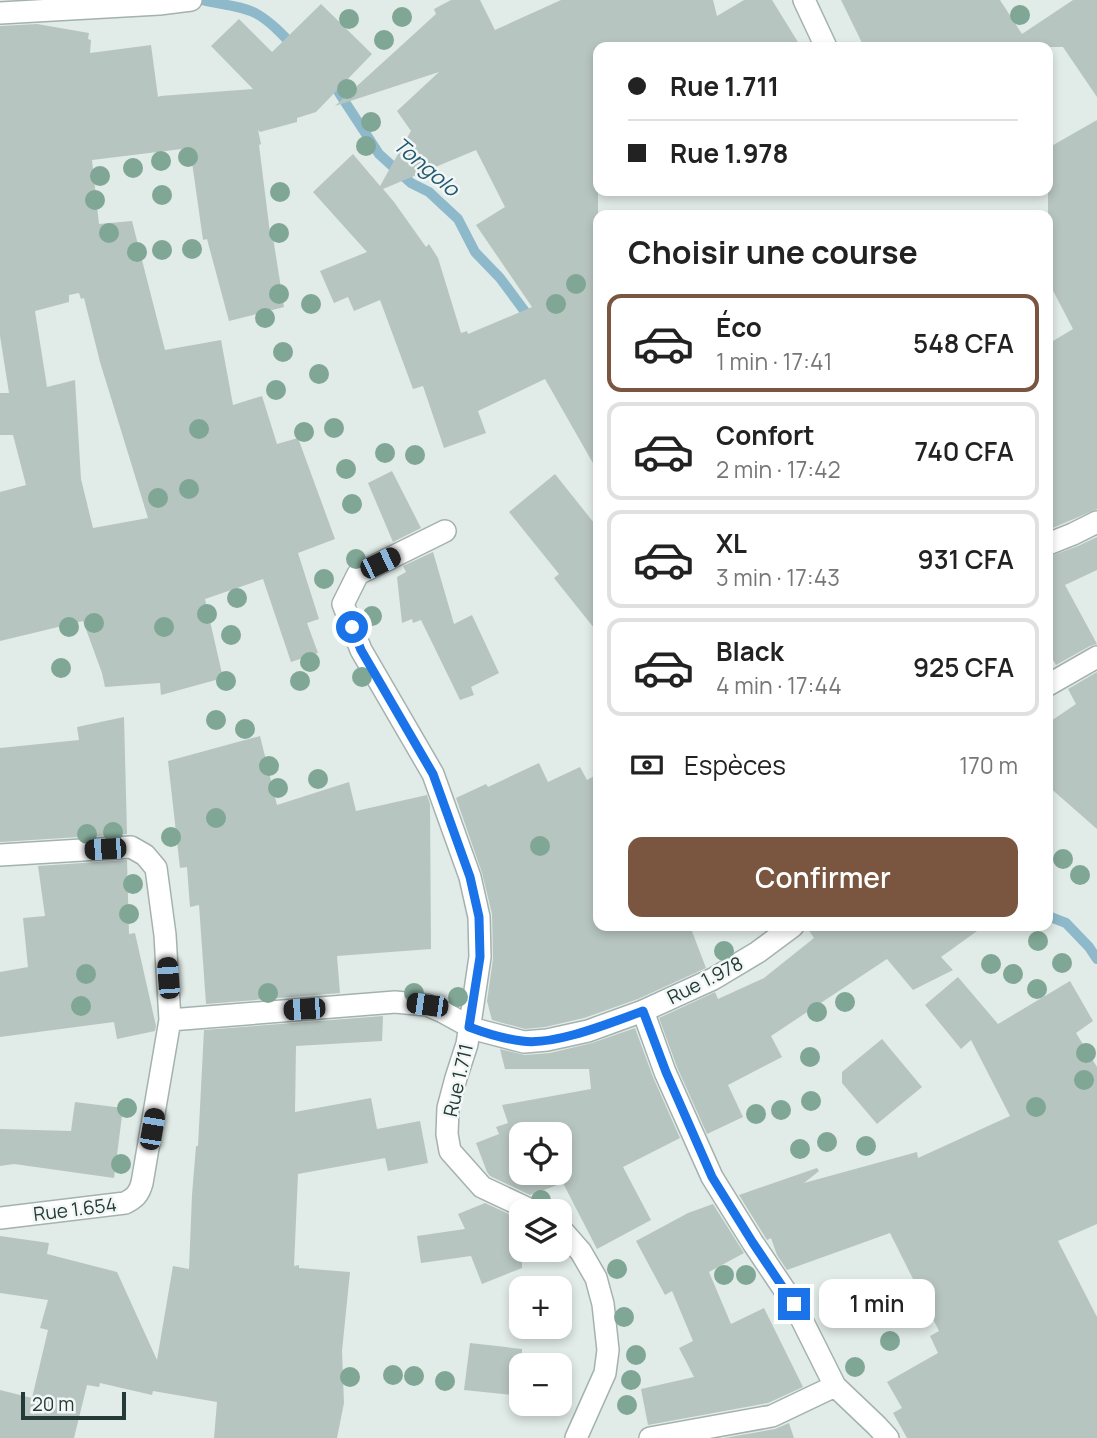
<!DOCTYPE html>
<html lang="fr">
<meta charset="utf-8">
<style>
body{margin:0;font-family:Manrope,sans-serif;background:#f2f2f2;color:#222;height:100vh;display:flex;flex-direction:column;font-size:26px;white-space:nowrap}
*{box-sizing:border-box;margin:0}
p{font-size:23px;color:#767676}
.icon{flex:none;width:38px;height:38px;fill:none;stroke:currentColor;stroke-width:2;stroke-linecap:round;stroke-linejoin:round}
.map{position:relative;flex:1;overflow:hidden}
.details{position:absolute;left:593px;top:210px;width:460px;height:721px;display:flex;flex-direction:column;background:#fff;border-radius:14px;box-shadow:0 4px 10px #0003}
.details>*{flex:none}
.banner{position:absolute;left:593px;top:42px;width:460px;height:154px;border-radius:14px;box-shadow:0 4px 10px #0003;display:grid;align-content:center;height:154px;padding:0 35px;background:#fff}
.buttons{position:absolute;left:509px;top:1122px;display:grid;gap:14px}
.buttons a{display:grid;place-items:center;width:63px;height:63px;border-radius:14px;background:#fff;box-shadow:0 4px 10px #0003;font-size:35px}
.scale{position:absolute;left:21px;bottom:18px;width:105px;box-sizing:border-box;padding-left:7px;border:4px solid #233a37;border-top:0;font-size:19px;line-height:24px;white-space:nowrap;color:#233a37;-webkit-text-stroke:5px #f2f7f5;paint-order:stroke}
.end{position:absolute;width:32px;height:32px;margin:-16px;border:9px solid #1a73e8;background:#fff;box-shadow:0 0 0 4px #fff}
.from{border-radius:50%}
.bubble{position:absolute;height:49px;border-radius:14px;background:#fff;box-shadow:0 4px 10px #0003;font-size:23px;font-weight:600;line-height:49px;text-align:center}
.car{position:absolute;width:21px;height:42px;margin:-21px -10px;border-radius:9px;box-shadow:0 0 5px 2px #0007;background:linear-gradient(#222 24%,#8ab4d8 0 40%,#222 0 76%,#8ab4d8 0 86%,#222 0)}
.banner b{display:flex;align-items:center;gap:24px;height:66px;font-size:26px}
.banner b+b{border-top:2px solid #e0e0e0}
.banner i{width:18px;height:18px;background:#222}
ul{padding:0;list-style:none}
li{display:flex;align-items:center;gap:21px;height:98px;margin:0 14px 10px;padding:0 21px;border:4px solid #e0e0e0;border-radius:14px}
li div{flex:1}
li b{display:block;font-size:26px}
li em{font-style:normal;font-weight:600}
li.current{border-color:#7a5640}
li>.icon{width:63px;height:63px;stroke-width:1.5}
h2{padding:0 35px;font-size:32px;line-height:84px}
.pay{display:flex;align-items:center;gap:18px;height:77px;padding:0 35px;font-size:26px}
.pay p{margin-inline-start:auto}
.cta{display:flex;gap:14px;margin-top:auto;padding:14px 35px}
.cta a{flex:1;height:80px;border-radius:14px;background:#7a5640;color:#fff;font-size:28px;font-weight:600;line-height:80px;text-align:center}
.map>svg:first-child{display:block}
.lines{fill:none;stroke-linecap:round;stroke-linejoin:round}
.stream{stroke:#8eb9cb;stroke-width:10}
.building{fill:#b7c5c1;fill-rule:evenodd}
.minor-casing{stroke:#a4b2af;stroke-width:24}
.minor{stroke:#fff;stroke-width:21}
.tree{fill:#80a695}
.route{stroke:#1a73e8;stroke-width:9}
.labels{text-anchor:middle;stroke-width:5;stroke-linejoin:round;paint-order:stroke}
.street-label{font-size:19px;fill:#233a37;stroke:#f2f7f5}
.water-label{font-size:21px;font-style:italic;fill:#225971;stroke:#f2f7f5}
</style>
<div class="map">
<svg width="1097" height="1438" viewBox="0 0 1097 1438">
<rect width="100%" height="100%" fill="#e1ebe8"/>
<g class="lines">
<path class="stream" d="M202,0C220,5 241,5 257,14C271,22 283,35 294,47
M330,79L379,154L411,183L429,192L458,219L475,252L500,278L532,321
M1048,916L1066,923L1089,947L1097,959"/>
</g>
<path class="building" d="M451,0H480L495,30L561,0H713L717,16L744,0H772L801,47H598V472L545,379L478,411L486,433L444,448L423,386L413,389L380,300L354,311L348,297L334,303L320,271L367,252L313,192L353,154L380,186L411,131L397,111L439,72L335,106L436,14L434,9ZM476,150L505,207L476,225L532,307L468,334L467,331L461,333L438,258L429,244L426,247L394,202L383,189Z
M841,0H1000L1022,34L1073,0H1097V97L1063,47H864Z
M321,4L372,54L316,112L297,118V122L260,132L258,130L261,144L259,145L270,233L272,231L284,307L229,321L207,239L203,240L190,148L92,160L99,224L132,221L165,350L221,340L233,405L262,396L277,444L298,438L335,539L298,553L319,619L307,623L318,653L291,662L263,579L205,599L223,678L161,695L160,683L105,687L102,673L83,621L0,641V492L26,485L13,435H0V393H9L0,336V26L37,24L89,33L88,39L91,40L90,53L151,45L158,97L160,96L253,89L211,46L239,19L272,52ZM79,293L81,299L84,298L100,362L148,518L93,528L81,479L75,380L47,387L35,311L69,302V295Z
M1097,120V509L1048,530V344L1073,329L1048,281V148Z
M392,471L421,528L393,542L368,483Z
M555,474L598,528V633L554,578L559,574L509,512Z
M1097,537V570L1065,585L1097,644L1090,646L1056,665L1048,651V557L1078,546Z
M433,552L454,624L472,615L499,673L471,687L474,695L460,700L421,620L413,623L412,619L402,623L397,577L406,572L403,566Z
M1097,672V829L1048,786V723L1076,704L1068,689Z
M124,717L127,834L0,842V748L79,740L77,727Z
M260,736L277,805L349,782L356,811L427,795L430,804L431,949L337,956L340,993L206,1004L199,905L190,907L187,867L180,868L168,761Z
M539,763L548,782L580,767L587,780L598,774V926H690L706,968L638,999L584,1018L545,1027L525,1029L492,1020L487,1001L493,959L492,914L482,873L456,798L486,784L488,787Z
M127,860L129,934L135,933L156,1026L155,1031L117,1039L114,1022L0,1037V972L28,967L23,918L45,916L38,866Z
M806,926H984L941,957L953,970L913,990L887,959L771,1036L782,1057L728,1085L743,1117L707,1134L677,1067L659,1018L715,992L718,999L764,978L814,938Z
M958,977L998,1024L1070,981L1093,1021L1076,1033L1097,1067V1224L1058,1241L1097,1317V1438H907L893,1413L902,1408L887,1382L938,1353L930,1336L939,1331L890,1233L787,1270L777,1255L771,1238L767,1240L739,1195L817,1168L819,1171L804,1183L917,1152L918,1158L1010,1116L971,1040L961,1049L925,1005Z
M383,1016L382,1041L296,1046L295,1112L371,1098L377,1129L420,1121L428,1163L388,1171L385,1158L298,1174L294,1266L299,1265V1268L350,1272L342,1351L344,1403L337,1438H214L217,1402L153,1391L152,1395L100,1383L99,1387L87,1385L74,1438H0V1390L32,1398L48,1330L40,1328L48,1300L0,1293V1236L49,1243L47,1254L117,1272L157,1360L173,1266L189,1269L192,1195L196,1146H198L204,1030Z
M635,1028L653,1077L680,1138L623,1167L651,1220L597,1249L563,1183L530,1195L490,1176L487,1172L476,1143L499,1134L496,1127L508,1123L502,1105L591,1089L589,1069H505L500,1049L525,1055L550,1053L592,1043ZM522,1134H560V1172H522Z
M882,1039L922,1087L877,1124L842,1083V1072Z
M75,1102L123,1108L114,1178L14,1164L0,1166V1129L71,1131Z
M485,1203L522,1220V1268L482,1284L471,1256L421,1263L417,1236L465,1229L458,1214Z
M713,1204L744,1253L709,1272L731,1324L764,1308L803,1387L768,1403L648,1425L641,1389L694,1377L679,1348L693,1341L672,1291L665,1295L636,1241L688,1213Z
M470,1343L522,1349V1396L464,1390Z
M789,1423L794,1438H724L775,1429Z"/>
<g class="lines">
<g class="minor-casing">
<path id="minor" d="M804,0L826,47
M0,13L159,4L191,0
M445,531L358,574L343,604L361,650L433,774L470,877L479,917L480,957L467,1044L456,1078L448,1108L447,1134L450,1151L482,1187L533,1211
M1048,544L1073,534L1097,522
M1048,685L1097,657
M0,855L131,847L145,855L156,868L165,935L170,1020L142,1183C139,1194 135,1198 125,1203L0,1218
M793,926L758,952L713,979L643,1011L665,1072L712,1177L753,1243L794,1304L835,1386L877,1426L888,1438
M170,1020L395,1002L427,1005L443,1012L474,1029L524,1042L547,1040L588,1031L643,1011
M560,1228L581,1252L596,1278L603,1304L608,1350L605,1373L576,1438
M650,1438L772,1416L835,1386"/>
</g>
<use href="#minor" class="minor"/>
</g>
<g class="tree">
<circle cx="1020" cy="15" r="10"/>
<circle cx="402" cy="17" r="10"/>
<circle cx="349" cy="19" r="10"/>
<circle cx="384" cy="40" r="10"/>
<circle cx="347" cy="89" r="10"/>
<circle cx="371" cy="122" r="10"/>
<circle cx="366" cy="146" r="10"/>
<circle cx="188" cy="157" r="10"/>
<circle cx="161" cy="161" r="10"/>
<circle cx="133" cy="168" r="10"/>
<circle cx="100" cy="176" r="10"/>
<circle cx="280" cy="192" r="10"/>
<circle cx="162" cy="195" r="10"/>
<circle cx="95" cy="200" r="10"/>
<circle cx="109" cy="233" r="10"/>
<circle cx="279" cy="233" r="10"/>
<circle cx="192" cy="249" r="10"/>
<circle cx="162" cy="250" r="10"/>
<circle cx="137" cy="252" r="10"/>
<circle cx="576" cy="284" r="10"/>
<circle cx="279" cy="294" r="10"/>
<circle cx="311" cy="304" r="10"/>
<circle cx="556" cy="304" r="10"/>
<circle cx="265" cy="318" r="10"/>
<circle cx="283" cy="352" r="10"/>
<circle cx="319" cy="374" r="10"/>
<circle cx="276" cy="390" r="10"/>
<circle cx="334" cy="428" r="10"/>
<circle cx="199" cy="429" r="10"/>
<circle cx="304" cy="432" r="10"/>
<circle cx="385" cy="453" r="10"/>
<circle cx="415" cy="455" r="10"/>
<circle cx="346" cy="469" r="10"/>
<circle cx="189" cy="489" r="10"/>
<circle cx="158" cy="498" r="10"/>
<circle cx="352" cy="504" r="10"/>
<circle cx="356" cy="559" r="10"/>
<circle cx="324" cy="579" r="10"/>
<circle cx="237" cy="598" r="10"/>
<circle cx="207" cy="614" r="10"/>
<circle cx="372" cy="616" r="10"/>
<circle cx="94" cy="623" r="10"/>
<circle cx="69" cy="627" r="10"/>
<circle cx="164" cy="627" r="10"/>
<circle cx="231" cy="635" r="10"/>
<circle cx="310" cy="662" r="10"/>
<circle cx="61" cy="668" r="10"/>
<circle cx="362" cy="677" r="10"/>
<circle cx="226" cy="681" r="10"/>
<circle cx="300" cy="681" r="10"/>
<circle cx="216" cy="720" r="10"/>
<circle cx="245" cy="729" r="10"/>
<circle cx="269" cy="766" r="10"/>
<circle cx="318" cy="779" r="10"/>
<circle cx="278" cy="788" r="10"/>
<circle cx="216" cy="818" r="10"/>
<circle cx="113" cy="832" r="10"/>
<circle cx="87" cy="834" r="10"/>
<circle cx="171" cy="837" r="10"/>
<circle cx="540" cy="846" r="10"/>
<circle cx="1063" cy="859" r="10"/>
<circle cx="1080" cy="875" r="10"/>
<circle cx="133" cy="884" r="10"/>
<circle cx="129" cy="914" r="10"/>
<circle cx="1038" cy="941" r="10"/>
<circle cx="724" cy="951" r="10"/>
<circle cx="1062" cy="963" r="10"/>
<circle cx="991" cy="964" r="10"/>
<circle cx="86" cy="974" r="10"/>
<circle cx="1013" cy="974" r="10"/>
<circle cx="1037" cy="989" r="10"/>
<circle cx="268" cy="993" r="10"/>
<circle cx="414" cy="993" r="10"/>
<circle cx="458" cy="997" r="10"/>
<circle cx="845" cy="1002" r="10"/>
<circle cx="81" cy="1006" r="10"/>
<circle cx="817" cy="1012" r="10"/>
<circle cx="1086" cy="1053" r="10"/>
<circle cx="810" cy="1057" r="10"/>
<circle cx="1084" cy="1080" r="10"/>
<circle cx="811" cy="1101" r="10"/>
<circle cx="1036" cy="1107" r="10"/>
<circle cx="127" cy="1108" r="10"/>
<circle cx="781" cy="1110" r="10"/>
<circle cx="756" cy="1114" r="10"/>
<circle cx="827" cy="1142" r="10"/>
<circle cx="866" cy="1146" r="10"/>
<circle cx="800" cy="1149" r="10"/>
<circle cx="121" cy="1164" r="10"/>
<circle cx="541" cy="1200" r="10"/>
<circle cx="617" cy="1269" r="10"/>
<circle cx="724" cy="1275" r="10"/>
<circle cx="746" cy="1275" r="10"/>
<circle cx="624" cy="1317" r="10"/>
<circle cx="890" cy="1341" r="10"/>
<circle cx="636" cy="1355" r="10"/>
<circle cx="855" cy="1367" r="10"/>
<circle cx="393" cy="1375" r="10"/>
<circle cx="414" cy="1376" r="10"/>
<circle cx="350" cy="1377" r="10"/>
<circle cx="631" cy="1380" r="10"/>
<circle cx="445" cy="1381" r="10"/>
<circle cx="627" cy="1405" r="10"/>
</g>
<g class="lines">
<path class="route" d="M352,627L361,650L433,774L470,877L479,917L480,957L469,1027C485,1033 505,1039 522,1041C555,1046 612,1022 643,1011L666,1072L712,1177L753,1243L794,1304"/>
</g>
<g class="labels">
<g class="street-label">
<text transform="translate(705 980) rotate(-27)" y="7">Rue 1.978</text>
<text transform="translate(458 1080) rotate(-77)" y="7">Rue 1.711</text>
<text transform="translate(75 1209) rotate(-7)" y="7">Rue 1.654</text>
</g>
<g class="water-label">
<text transform="translate(426 167) rotate(40)" y="7">Tongolo</text>
</g>
</g>
</svg>
<div class="buttons">
<a><svg class="icon" aria-label="locate" viewBox="0 0 24 24"><circle cx="12" cy="12" r="6"/><path d="M12 2v4M12 18v4M2 12h4M18 12h4"/></svg></a>
<a><svg class="icon" aria-label="layers" viewBox="0 0 24 24"><path d="M12 4l9 5-9 5-9-5zM3 14l9 5 9-5"/></svg></a>
<a>+</a>
<a>−</a>
</div>
<div class="scale">20 m</div>
<i class="end from" style="left:352px;top:627px"></i>
<i class="end" style="left:794px;top:1304px"></i>
<div class="bubble" style="left:819px;top:1279px;width:116px">1 min</div>
<i class="car" style="left:380px;top:563px;rotate:64deg"></i>
<i class="car" style="left:105px;top:849px;rotate:267deg"></i>
<i class="car" style="left:168px;top:978px;rotate:356deg"></i>
<i class="car" style="left:427px;top:1005px;rotate:278deg"></i>
<i class="car" style="left:304px;top:1009px;rotate:266deg"></i>
<i class="car" style="left:152px;top:1129px;rotate:10deg"></i>
<div class="banner">
<b><i class="from"></i>Rue 1.711</b>
<b><i></i>Rue 1.978</b>
</div>
<section class="details">
<h2>Choisir une course</h2>
<ul>
<li class="current"><svg class="icon" aria-label="car" viewBox="0 0 24 24"><path d="M5 17H2v-5l4-1 3-4h7l3 4 3 1v5h-3M9 17h6M6 11h13"/><circle cx="7" cy="17" r="2"/><circle cx="17" cy="17" r="2"/></svg><div><b>Éco</b><p>1 min · 17:41</p></div><em>548 CFA</em></li>
<li><svg class="icon" aria-label="car" viewBox="0 0 24 24"><path d="M5 17H2v-5l4-1 3-4h7l3 4 3 1v5h-3M9 17h6M6 11h13"/><circle cx="7" cy="17" r="2"/><circle cx="17" cy="17" r="2"/></svg><div><b>Confort</b><p>2 min · 17:42</p></div><em>740 CFA</em></li>
<li><svg class="icon" aria-label="car" viewBox="0 0 24 24"><path d="M5 17H2v-5l4-1 3-4h7l3 4 3 1v5h-3M9 17h6M6 11h13"/><circle cx="7" cy="17" r="2"/><circle cx="17" cy="17" r="2"/></svg><div><b>XL</b><p>3 min · 17:43</p></div><em>931 CFA</em></li>
<li><svg class="icon" aria-label="car" viewBox="0 0 24 24"><path d="M5 17H2v-5l4-1 3-4h7l3 4 3 1v5h-3M9 17h6M6 11h13"/><circle cx="7" cy="17" r="2"/><circle cx="17" cy="17" r="2"/></svg><div><b>Black</b><p>4 min · 17:44</p></div><em>925 CFA</em></li>
</ul>
<div class="pay"><svg class="icon" aria-label="cash" viewBox="0 0 24 24"><path d="M3 7h18v10H3z"/><circle cx="12" cy="12" r="2"/></svg>Espèces<p>170 m</p></div>
<div class="cta"><a>Confirmer</a></div>
</section>
</div>
